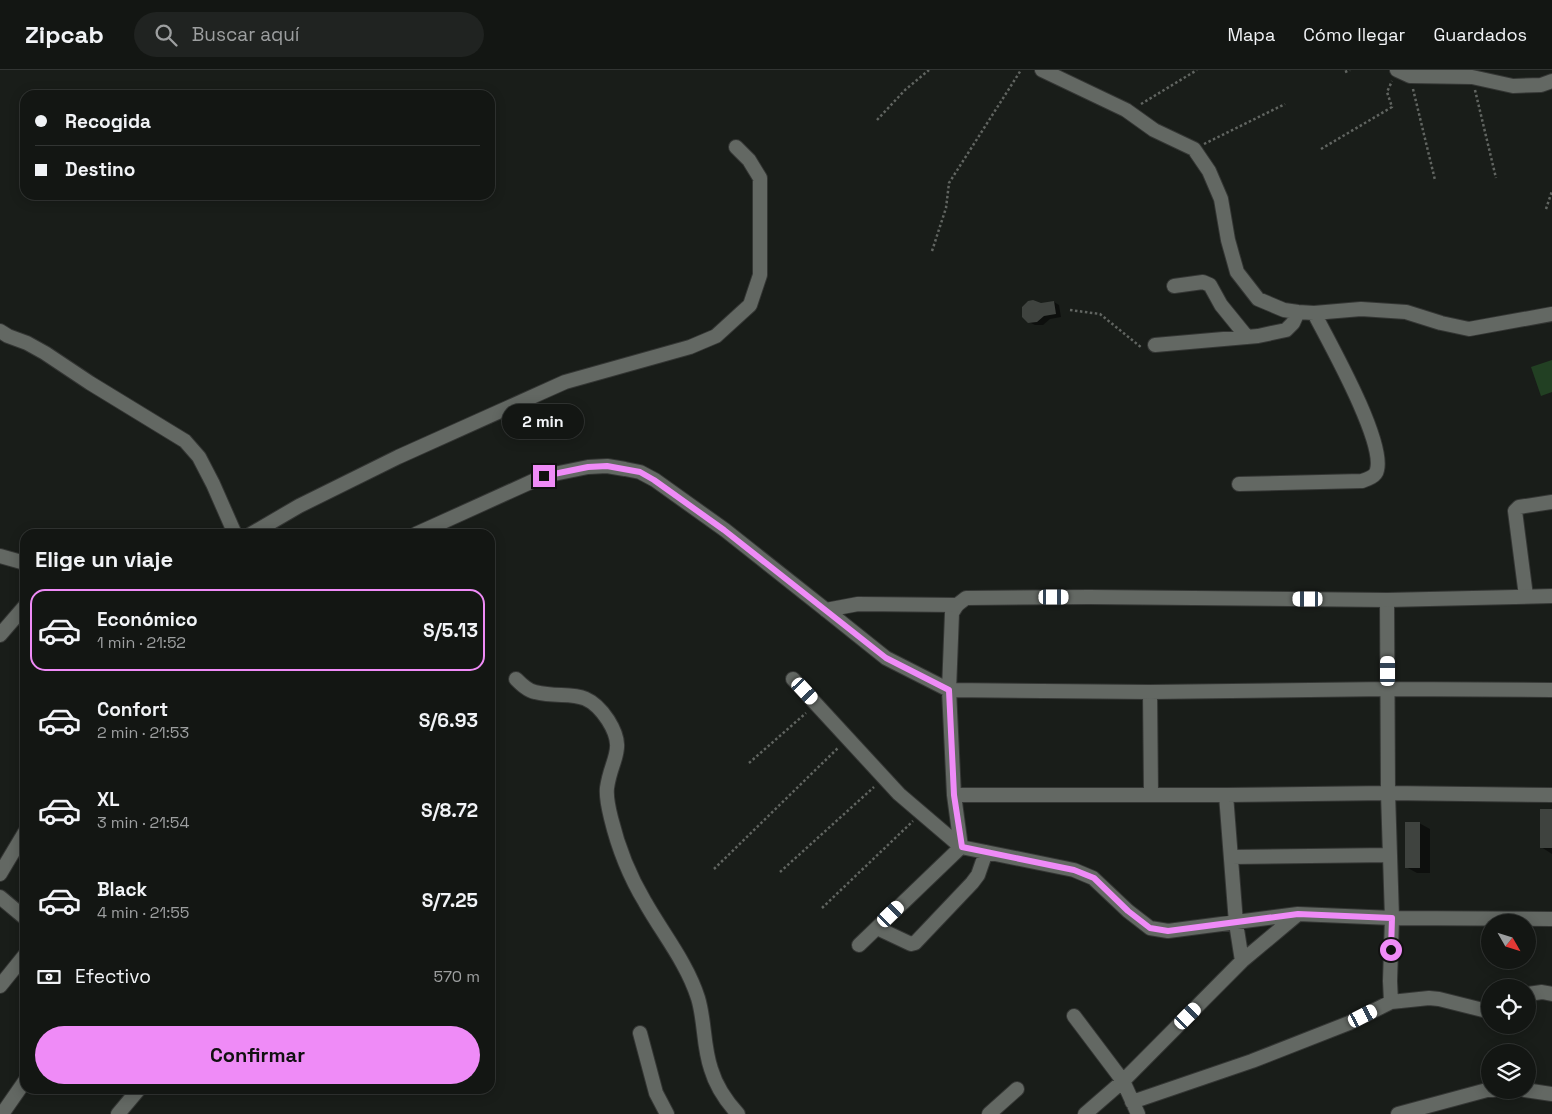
<!DOCTYPE html>
<html lang="es">
<meta charset="utf-8">
<style>
body{margin:0;font-family:"Space Grotesk",sans-serif;background:#202321;color:#f1f3f6;height:100vh;display:flex;flex-direction:column;font-size:19px;white-space:nowrap}
*{box-sizing:border-box;margin:0}
p{font-size:16px;color:#9d9fa0}
.icon{flex:none;width:28px;height:28px;fill:none;stroke:currentColor;stroke-width:2;stroke-linecap:round;stroke-linejoin:round}
.map{position:relative;flex:1;overflow:hidden}
.sheet{position:absolute;left:20px;top:459px;width:475px;height:565px;display:flex;flex-direction:column;background:#131613;border-radius:15px;box-shadow:0 2px 12px #0003,0 0 0 1px #323533}
.sheet>*{flex:none}
.guide{position:absolute;left:20px;top:20px;width:475px;height:110px;border-radius:15px;box-shadow:0 2px 12px #0003,0 0 0 1px #323533;display:grid;align-content:center;height:110px;padding:0 15px;background:#131613}
.needle{width:32px;rotate:129deg}
.controls{position:absolute;left:1481px;top:844px;display:grid;gap:10px}
.controls a{display:grid;place-items:center;width:55px;height:55px;border-radius:50%;background:#131613;box-shadow:0 2px 12px #0003,0 0 0 1px #323533;font-size:25px}
.end{position:absolute;width:22px;height:22px;margin:-11px;border:6px solid #ef8bf7;background:#111;box-shadow:0 0 0 2px #111}
.from{border-radius:50%}
.bubble{position:absolute;height:35px;border-radius:18px;background:#131613;box-shadow:0 2px 12px #0003,0 0 0 1px #323533;font-size:16px;font-weight:700;line-height:35px;text-align:center}
.car{position:absolute;width:15px;height:30px;margin:-15px -8px;border-radius:6px;box-shadow:0 0 4px 1px #0007;background:linear-gradient(#fff 24%,#345 0 40%,#fff 0 76%,#345 0 86%,#fff 0)}
.guide b{display:flex;align-items:center;gap:18px;height:48px;font-size:19px}
.guide b+b{border-top:1px solid #323533}
.guide i{width:12px;height:12px;background:#f1f3f6}
ul{padding:0;list-style:none}
li{display:flex;align-items:center;gap:15px;height:82px;margin:0 10px 8px;padding:0 5px;border:2px solid transparent;border-radius:15px}
li div{flex:1}
li b{display:block;font-size:19px}
li em{font-style:normal;font-weight:700}
li.active{border-color:#ef8bf7}
li>.icon{width:45px;height:45px;stroke-width:1.5}
h2{padding:0 15px;font-size:22px;line-height:60px}
.pay{display:flex;align-items:center;gap:12px;height:55px;padding:0 15px;font-size:19px}
.pay p{margin-inline-start:auto}
.button{display:flex;gap:10px;margin-top:auto;padding:10px 15px}
.button a{flex:1;height:58px;border-radius:30px;background:#ef8bf7;color:#111;font-size:20px;font-weight:700;line-height:58px;text-align:center}
header{display:flex;align-items:center;gap:30px;box-sizing:border-box;height:70px;padding:0 25px;background:#131613;border-bottom:1px solid #323533}
header strong{font-size:24px}
nav{display:flex;gap:28px;margin-inline-start:auto;font-size:18px}
.search{width:350px;height:45px;background:#202321;display:flex;align-items:center;gap:12px;box-sizing:border-box;padding:0 18px;border-radius:28px;color:#9d9fa0;font-size:19px}
.map>svg:first-child{display:block}
.green{fill:#224023}
.shadow{fill:#0007}
.building{fill:#3f433f}
.lines{fill:none;stroke-linecap:round;stroke-linejoin:round}
.minor-casing{stroke:#343634;stroke-width:16}
.tertiary-casing{stroke:#343634;stroke-width:16}
.path{stroke:#616561;stroke-width:2.5;stroke-dasharray:2.5 2.5;stroke-linecap:butt}
.minor{stroke:#636863;stroke-width:14}
.tertiary{stroke:#636863;stroke-width:14}
.route{stroke:#ef8bf7;stroke-width:6}
</style>
<header>
<strong>Zipcab</strong>
<div class="search"><svg class="icon" aria-label="search" viewBox="0 0 24 24"><circle cx="10" cy="10" r="6"/><path d="M15 15l6 6"/></svg>Buscar aquí</div>
<nav><a>Mapa</a><a>Cómo llegar</a><a>Guardados</a></nav>
</header>
<div class="map">
<svg width="1552" height="1044" viewBox="0 0 1552 1044">
<rect width="100%" height="100%" fill="#191d19"/>
<path class="green" d="M1552,290V322L1541,326L1531,297Z"/>
<path class="shadow" d="M1054,232L1059,235L1061,247L1050,249L1043,255H1035L1029,252Z
M1552,740V784L1541,777Z
M1419,753L1430,759V803H1417L1406,797Z"/>
<path class="building" d="M1033,230L1041,233L1054,231L1056,244L1044,246L1037,252L1028,253L1022,247V237L1028,231Z
M1540,739H1552V778H1540Z
M1405,752H1420V798H1405Z"/>
<g class="lines">
<g class="minor-casing">
<path id="minor" d="M1042,0L1126,40L1154,60L1194,79L1209,101L1221,129L1228,170L1237,202L1258,229L1284,240L1298,242L1314,243L1361,239L1406,242L1441,253L1469,259L1552,244
M1397,0L1410,6L1472,7L1513,16L1541,15L1552,11
M1174,216L1203,212L1210,215L1221,235L1247,267
M0,261L8,266L27,273L45,283L90,313L185,371L199,387L213,414L235,464
M1155,275L1258,266L1286,260L1293,253L1298,242
M1239,414L1362,411C1368,409 1376,406 1377,400C1385,371 1329,272 1314,243
M251,464L299,436L398,387L565,312L690,277L716,266L750,235L760,205V108L749,90L736,77
M0,486L25,493
M1526,526L1515,441L1519,437L1552,432
M1387,530L1388,723L1392,848L1390,911L1391,932
M826,540L886,588L949,620L1150,622L1388,619L1552,620
M0,565L25,536
M516,609C521,614 528,621 535,622C567,630 585,615 608,650C627,680 611,688 607,718C606,727 609,740 611,748C618,777 630,807 645,832C663,864 687,893 698,928C705,951 703,976 711,999C716,1016 726,1031 738,1044
M793,609L899,724L961,777L1074,800L1093,808L1128,841L1150,858L1168,861L1298,844L1392,848L1552,849
M1150,622L1151,724
M954,725H1226L1388,723L1552,725
M1231,787L1390,785
M0,804L25,762
M877,858L911,874L915,873L972,813L978,805L986,782
M859,875L961,777L954,725L949,620L952,543L957,535
M1242,891L1297,845
M1528,924L1542,922L1552,924
M1074,946L1123,1011L1138,1044
M640,963L656,1023L667,1044
M1525,1020L1552,1024
M1132,1032L1252,991L1349,953L1391,932L1429,928L1439,929L1483,940L1490,939
M2,1044L25,1011
M118,1044L139,1019
M989,1044L1017,1019
M1085,1044L1123,1011L1242,891L1236,853L1226,725
M1398,1044L1487,1020H1493"/>
</g>
<g class="tertiary-casing">
<path id="tertiary" d="M416,464L544,406L588,397L607,396L625,399L640,402L655,410L725,460L826,540L858,534L957,535L966,528L1089,527L1387,530L1552,526
M0,827L25,848
M0,916L25,885"/>
</g>
<path class="path" d="M1345,2L1350,0
M1413,19L1435,110
M1475,20L1496,108
M1141,34L1197,0
M877,50L905,20L929,0
M1204,74L1285,34
M1321,79L1392,37L1387,22L1392,11
M1546,139L1552,121
M932,181L946,138L949,113L1021,0
M1070,240L1100,244L1142,278
M749,693L806,643
M714,799L839,677
M780,802L874,717
M822,838L913,751"/>
<use href="#minor" class="minor"/>
<use href="#tertiary" class="tertiary"/>
</g>
<g class="lines">
<path class="route" d="M544,406L588,397L607,396L640,402L654,410L724,460L886,588L949,620L954,725L962,777L1074,800L1094,808L1128,841L1150,858L1168,861L1298,844L1392,848L1391,880"/>
</g>
</svg>
<div class="controls">
<a><svg class="needle" viewBox="-14 -14 28 28"><path d="M0-13l5 13h-10z" fill="#e53935"/><path d="M0 13l5-13h-10z" fill="#9d9fa0"/></svg></a>
<a><svg class="icon" aria-label="locate" viewBox="0 0 24 24"><circle cx="12" cy="12" r="6"/><path d="M12 2v4M12 18v4M2 12h4M18 12h4"/></svg></a>
<a><svg class="icon" aria-label="layers" viewBox="0 0 24 24"><path d="M12 4l9 5-9 5-9-5zM3 14l9 5 9-5"/></svg></a>
</div>
<i class="end from" style="left:1391px;top:880px"></i>
<i class="end" style="left:544px;top:406px"></i>
<div class="bubble" style="left:502px;top:334px;width:82px">2 min</div>
<i class="car" style="left:1054px;top:527px;rotate:90deg"></i>
<i class="car" style="left:1308px;top:529px;rotate:270deg"></i>
<i class="car" style="left:1388px;top:601px;rotate:0deg"></i>
<i class="car" style="left:805px;top:621px;rotate:137deg"></i>
<i class="car" style="left:891px;top:844px;rotate:46deg"></i>
<i class="car" style="left:1188px;top:946px;rotate:45deg"></i>
<i class="car" style="left:1363px;top:946px;rotate:63deg"></i>
<div class="guide">
<b><i class="from"></i>Recogida</b>
<b><i></i>Destino</b>
</div>
<section class="sheet">
<h2>Elige un viaje</h2>
<ul>
<li class="active"><svg class="icon" aria-label="car" viewBox="0 0 24 24"><path d="M5 17H2v-5l4-1 3-4h7l3 4 3 1v5h-3M9 17h6M6 11h13"/><circle cx="7" cy="17" r="2"/><circle cx="17" cy="17" r="2"/></svg><div><b>Económico</b><p>1 min · 21:52</p></div><em>S/5.13</em></li>
<li><svg class="icon" aria-label="car" viewBox="0 0 24 24"><path d="M5 17H2v-5l4-1 3-4h7l3 4 3 1v5h-3M9 17h6M6 11h13"/><circle cx="7" cy="17" r="2"/><circle cx="17" cy="17" r="2"/></svg><div><b>Confort</b><p>2 min · 21:53</p></div><em>S/6.93</em></li>
<li><svg class="icon" aria-label="car" viewBox="0 0 24 24"><path d="M5 17H2v-5l4-1 3-4h7l3 4 3 1v5h-3M9 17h6M6 11h13"/><circle cx="7" cy="17" r="2"/><circle cx="17" cy="17" r="2"/></svg><div><b>XL</b><p>3 min · 21:54</p></div><em>S/8.72</em></li>
<li><svg class="icon" aria-label="car" viewBox="0 0 24 24"><path d="M5 17H2v-5l4-1 3-4h7l3 4 3 1v5h-3M9 17h6M6 11h13"/><circle cx="7" cy="17" r="2"/><circle cx="17" cy="17" r="2"/></svg><div><b>Black</b><p>4 min · 21:55</p></div><em>S/7.25</em></li>
</ul>
<div class="pay"><svg class="icon" aria-label="cash" viewBox="0 0 24 24"><path d="M3 7h18v10H3z"/><circle cx="12" cy="12" r="2"/></svg>Efectivo<p>570 m</p></div>
<div class="button"><a>Confirmar</a></div>
</section>
</div>
